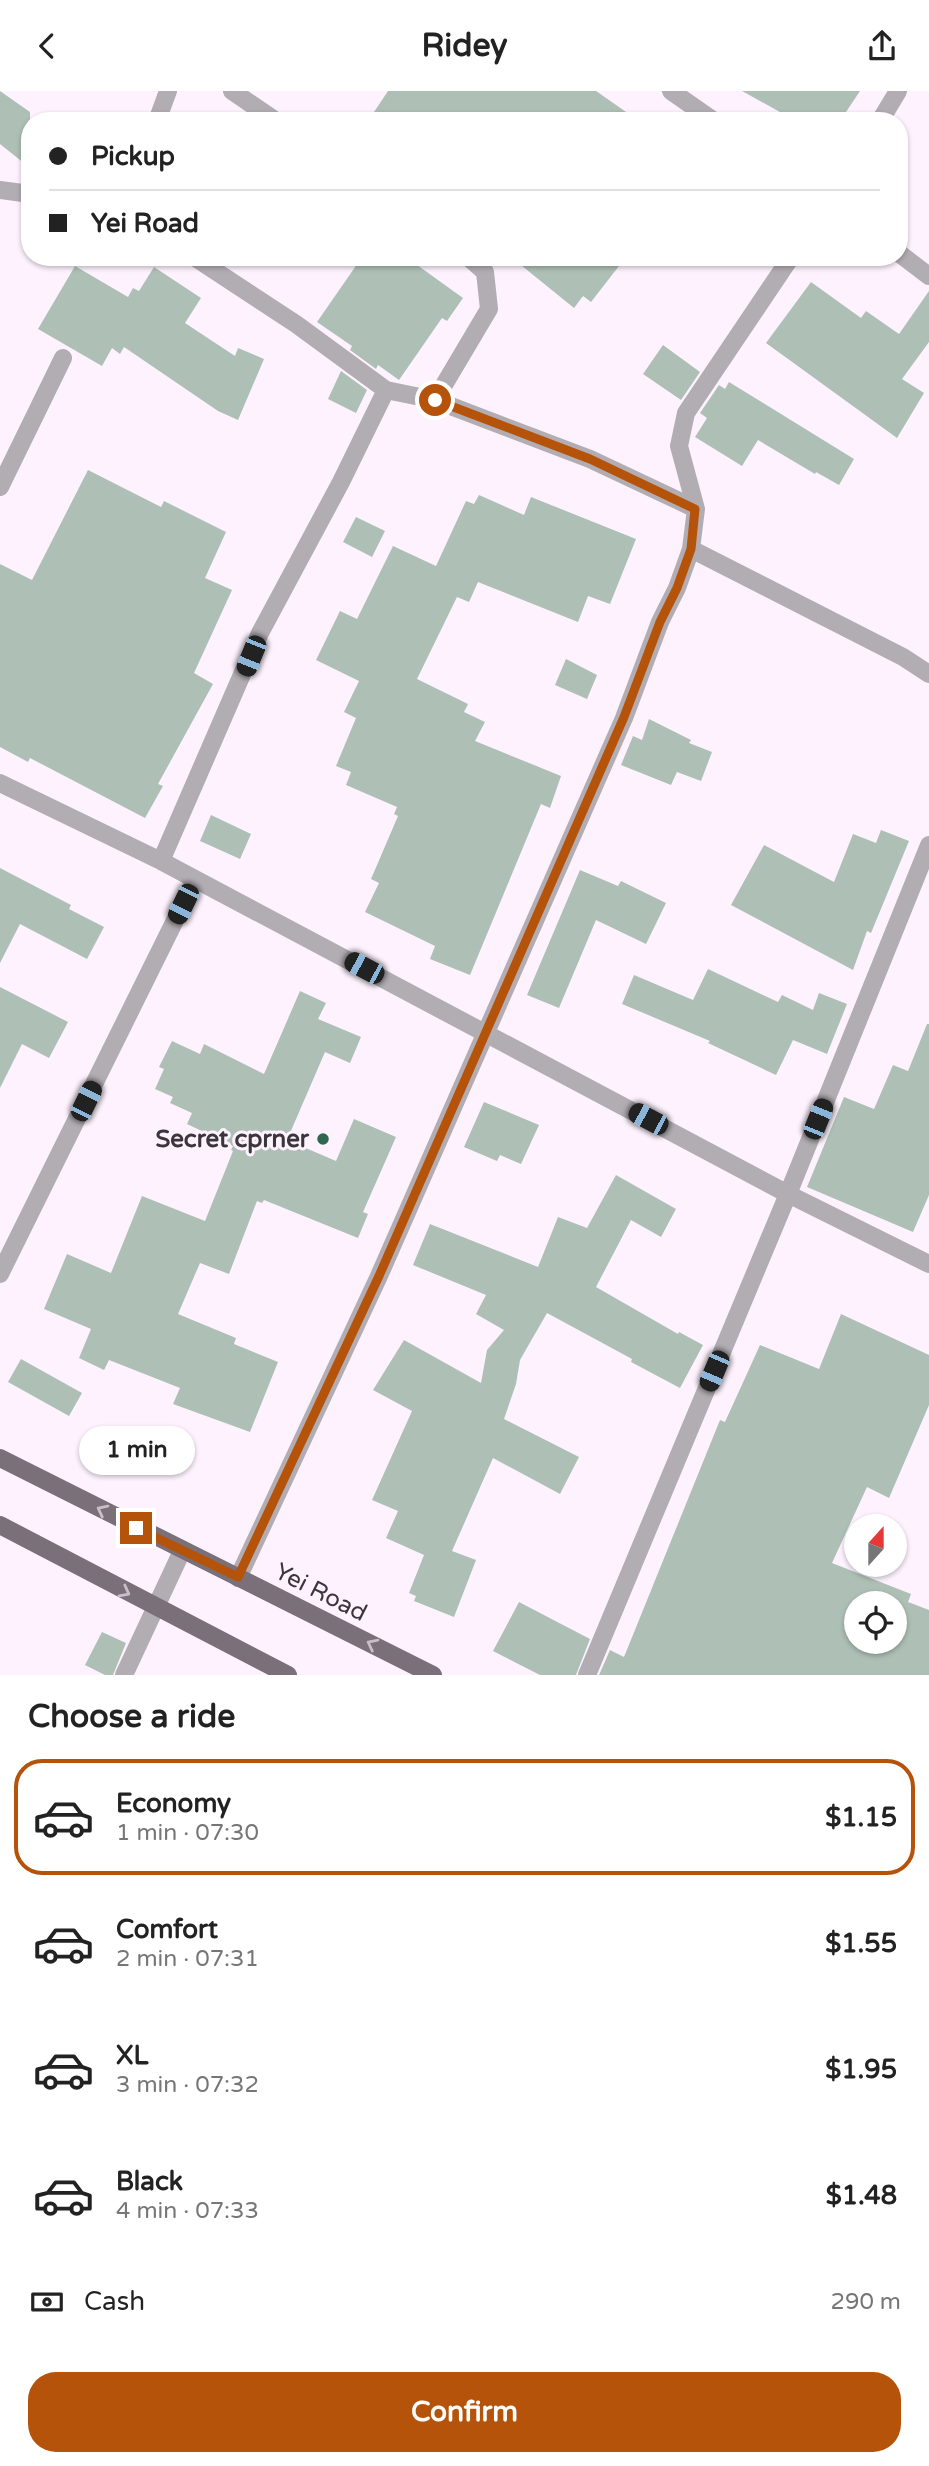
<!DOCTYPE html>
<meta charset="utf-8">
<style>
body{margin:0;font-family:"Varela Round",sans-serif;background:#f6f6f6;color:#222;height:100vh;display:flex;flex-direction:column;font-size:26px;white-space:nowrap}
*{box-sizing:border-box;margin:0}
p{font-size:23px;color:#767676}
.icon{flex:none;width:38px;height:38px;fill:none;stroke:currentColor;stroke-width:2;stroke-linecap:round;stroke-linejoin:round}
.map{position:relative;height:1584px;overflow:hidden}
.sheet{display:flex;flex-direction:column;background:#fff;flex:1}
.sheet>*{flex:none}
.banner{position:absolute;left:21px;top:21px;width:887px;height:154px;border-radius:28px;box-shadow:0 2px 5px #0004;display:grid;align-content:center;height:154px;padding:0 28px;background:#fff}
.needle{width:46px;rotate:21deg}
.controls{position:absolute;left:844px;top:1423px;display:grid;gap:14px}
.controls a{display:grid;place-items:center;width:63px;height:63px;border-radius:50%;background:#fff;box-shadow:0 2px 5px #0004;font-size:35px}
.end{position:absolute;width:32px;height:32px;margin:-16px;border:9px solid #b45309;background:#fff;box-shadow:0 0 0 4px #fff}
.from{border-radius:50%}
.bubble{position:absolute;height:49px;border-radius:24px;background:#fff;box-shadow:0 2px 5px #0004;font-size:23px;font-weight:800;line-height:49px;text-align:center}
.car{position:absolute;width:21px;height:42px;margin:-21px -10px;border-radius:9px;box-shadow:0 0 5px 2px #0007;background:linear-gradient(#222 24%,#8ab4d8 0 40%,#222 0 76%,#8ab4d8 0 86%,#222 0)}
.banner b{display:flex;align-items:center;gap:24px;height:66px;font-size:26px}
.banner b+b{border-top:2px solid #e0e0e0}
.banner i{width:18px;height:18px;background:#222}
ul{padding:0;list-style:none}
li{display:flex;align-items:center;gap:21px;height:116px;margin:0 14px 10px;padding:0 14px;border:4px solid transparent;border-radius:28px}
li div{flex:1}
li b{display:block;font-size:26px}
li em{font-style:normal;font-weight:800}
li.selected{border-color:#b45309}
li>.icon{width:63px;height:63px;stroke-width:1.5}
h2{padding:0 28px;font-size:32px;line-height:84px}
.pay{display:flex;align-items:center;gap:18px;height:77px;padding:0 28px;font-size:26px}
.pay p{margin-inline-start:auto}
.primary-button{display:flex;gap:14px;margin-top:auto;padding:14px 28px}
.primary-button a{flex:1;height:80px;border-radius:28px;background:#b45309;color:#fff;font-size:28px;font-weight:800;line-height:80px;text-align:center}
header{display:flex;justify-content:space-between;align-items:center;height:91px;padding:0 28px;background:#fff;font-size:32px;font-weight:800}
.map>svg:first-child{display:block}
.building{fill:#aec0b6;fill-rule:evenodd}
.lines{fill:none;stroke-linecap:round;stroke-linejoin:round}
.minor{stroke:#b2adb3;stroke-width:18}
.major{stroke:#7a707a;stroke-width:18}
.oneway{stroke:#c9bec9}
.route{stroke:#b45309;stroke-width:9}
.poi-dot{fill:#30684f;stroke:#fdf2fd;stroke-width:2.5}
.labels{text-anchor:middle;stroke-width:6;stroke-linejoin:round;paint-order:stroke}
.poi-label{font-size:24px;font-weight:bold;fill:#3b363b;stroke:#fdf2fd;text-anchor:end}
.street-label{font-size:24px;fill:#3b363b;stroke:#fdf2fd}
</style>
<header><svg class="icon" aria-label="back" viewBox="0 0 24 24"><path d="M15 5l-7 7 7 7"/></svg>Ridey<svg class="icon" aria-label="share" viewBox="0 0 24 24"><path d="M12 15V3M7 8l5-5 5 5M5 13v7h14v-7"/></svg></header>
<div class="map">
<svg width="929" height="1584" viewBox="0 0 929 1584">
<rect width="100%" height="100%" fill="#fdf2fd"/>
<path class="building" d="M0,0L30,21V77L0,53Z
M388,0H596L639,30H368Z
M742,0H860L840,30H796Z
M362,166H406L463,207L447,230L442,227L399,289L378,274L376,278L350,259L352,255L317,231Z
M511,166H626L591,211L583,205L574,217Z
M75,175L128,206L133,197L139,200L154,176L201,207L185,232L235,265L238,257L264,268L238,329L218,320L124,256L120,263L112,257L102,275L38,238Z
M811,191L861,227L866,220L899,243L929,200V251L902,288L924,302L897,347L766,252Z
M663,254L700,281L681,309L643,283Z
M341,280L367,299L356,322L328,308Z
M729,291L854,368L839,394L816,381L815,383L758,349L742,375L695,346L707,327L700,322L719,294L725,298Z
M88,379L161,416L164,410L226,441L205,487L232,499L194,582L213,593L158,693L163,695L145,727L30,667L28,671L0,656V473L32,489Z
M479,404L524,424L531,406L636,448L610,513L588,505L578,531L478,491L469,511L457,506L417,588L468,613L464,621L485,631L475,650L561,685L550,717L541,713L470,884L430,868L435,855L365,821L379,792L371,788L398,725L394,723L397,716L346,694L351,681L336,675L356,627L344,621L359,590L316,569L340,520L357,528L393,455L436,475L466,410L474,413Z
M356,426L385,440L372,466L343,451Z
M566,568L597,584L587,608L555,594Z
M649,628L691,649L689,652L712,661L701,690L677,681L671,694L621,674L633,645L642,649Z
M211,724L251,743L240,768L200,750Z
M881,739L909,750L871,842L867,840L853,879L731,814L764,754L834,791L853,743L876,752Z
M0,777L71,814L69,818L104,836L87,868L20,833L0,872Z
M580,779L618,795L621,790L666,812L646,853L596,829L559,917L527,904Z
M708,878L778,911L782,904L813,919L819,902L847,913L827,963L793,949L776,984L708,952L710,950L622,913L634,884L693,909Z
M0,896L68,931L49,967L22,953L0,997Z
M300,900L326,912L318,928L361,946L350,972L325,961L287,1049L336,1070L354,1028L396,1046L363,1121L368,1123L358,1147L264,1109L262,1112L257,1110L229,1183L200,1172L178,1223L236,1247L234,1253L278,1271L250,1341L173,1313L180,1297L109,1269L104,1279L79,1267L91,1238L44,1218L67,1163L111,1182L142,1105L205,1130L233,1060L231,1059L233,1055L187,1033L192,1022L170,1012L173,1006L155,998L164,978L159,976L172,950L200,963L204,953L264,983Z
M927,933H929V1104L913,1141L807,1096L844,1006L874,1018L893,974L908,980Z
M484,1011L539,1034L521,1073L500,1064L497,1070L464,1056Z
M616,1084L676,1118L661,1146L631,1129L596,1196L678,1243L679,1241L703,1254L680,1297L631,1271L632,1268L547,1222L520,1269L516,1293L504,1328L579,1366L560,1403L493,1367L452,1460L476,1469L454,1526L414,1510L416,1505L409,1502L424,1464L386,1447L398,1420L372,1409L412,1320L373,1299L404,1249L481,1292L487,1259L504,1239L476,1223L486,1204L413,1174L430,1133L538,1176L558,1126L587,1137Z
M841,1223L929,1264V1314L889,1407L867,1396L832,1472L911,1503L908,1511L929,1519V1584H599L610,1559L624,1566L720,1329L725,1331L760,1254L819,1278ZM856,1512H894V1550H856Z
M21,1268L82,1302L69,1325L8,1291Z
M519,1511L590,1548L576,1584H540L493,1560Z
M102,1541L126,1552L113,1584H105L85,1574Z"/>
<g class="lines">
<path class="minor" d="M232,0L276,30
M671,0L714,30
M157,30L168,0
M880,30L898,0
M0,99L30,103
M900,163L929,185
M194,166L296,233L386,299L435,309L590,368L696,418
M435,309L489,218L485,181L468,166
M0,396L63,267
M691,458L903,566L929,583
M0,692L161,770L788,1103L929,1173
M161,770L260,542L341,391L386,299
M0,1183L195,789
M238,1487L379,1185L624,627L660,531L677,497L691,458L696,418L679,355L686,322L791,166
M124,1584L182,1460
M587,1584L788,1103L929,754"/>
<path class="major" d="M0,1367L433,1584
M0,1434L288,1584"/>
</g>
<defs><path id="oneway-chevron" d="M-2-3.5L2.5 0L-2 3.5" fill="none" stroke-width="1.6" stroke-linecap="round" stroke-linejoin="round" transform="scale(1.75)"/></defs>
<g class="oneway">
<use href="#oneway-chevron" transform="translate(102 1419) rotate(-153)"/>
<use href="#oneway-chevron" transform="translate(125 1501) rotate(28)"/>
<use href="#oneway-chevron" transform="translate(372 1553) rotate(-153)"/>
</g>
<g class="lines">
<path class="route" d="M136,1437L238,1486L379,1185L624,626L660,531L677,497L691,458L695,418L590,368L435,309"/>
</g>
<circle class="poi-dot" cx="323" cy="1048" r="7"/>
<g class="labels">
<g class="poi-label">
<text x="309" y="1056">Secret cprner</text>
</g>
<g class="street-label">
<text transform="translate(321 1501) rotate(27)" y="8">Yei Road</text>
</g>
</g>
</svg>
<div class="controls">
<a><svg class="needle" viewBox="-14 -14 28 28"><path d="M0-13l5 13h-10z" fill="#e53935"/><path d="M0 13l5-13h-10z" fill="#767676"/></svg></a>
<a><svg class="icon" aria-label="locate" viewBox="0 0 24 24"><circle cx="12" cy="12" r="6"/><path d="M12 2v4M12 18v4M2 12h4M18 12h4"/></svg></a>
</div>
<i class="end from" style="left:435px;top:309px"></i>
<i class="end" style="left:136px;top:1437px"></i>
<div class="bubble" style="left:79px;top:1335px;width:116px">1 min</div>
<i class="car" style="left:251px;top:565px;rotate:202deg"></i>
<i class="car" style="left:183px;top:813px;rotate:206deg"></i>
<i class="car" style="left:364px;top:877px;rotate:298deg"></i>
<i class="car" style="left:86px;top:1010px;rotate:26deg"></i>
<i class="car" style="left:648px;top:1028px;rotate:298deg"></i>
<i class="car" style="left:818px;top:1028px;rotate:22deg"></i>
<i class="car" style="left:714px;top:1280px;rotate:203deg"></i>
<div class="banner">
<b><i class="from"></i>Pickup</b>
<b><i></i>Yei Road</b>
</div>
</div>
<section class="sheet">
<h2>Choose a ride</h2>
<ul>
<li class="selected"><svg class="icon" aria-label="car" viewBox="0 0 24 24"><path d="M5 17H2v-5l4-1 3-4h7l3 4 3 1v5h-3M9 17h6M6 11h13"/><circle cx="7" cy="17" r="2"/><circle cx="17" cy="17" r="2"/></svg><div><b>Economy</b><p>1 min · 07:30</p></div><em>$1.15</em></li>
<li><svg class="icon" aria-label="car" viewBox="0 0 24 24"><path d="M5 17H2v-5l4-1 3-4h7l3 4 3 1v5h-3M9 17h6M6 11h13"/><circle cx="7" cy="17" r="2"/><circle cx="17" cy="17" r="2"/></svg><div><b>Comfort</b><p>2 min · 07:31</p></div><em>$1.55</em></li>
<li><svg class="icon" aria-label="car" viewBox="0 0 24 24"><path d="M5 17H2v-5l4-1 3-4h7l3 4 3 1v5h-3M9 17h6M6 11h13"/><circle cx="7" cy="17" r="2"/><circle cx="17" cy="17" r="2"/></svg><div><b>XL</b><p>3 min · 07:32</p></div><em>$1.95</em></li>
<li><svg class="icon" aria-label="car" viewBox="0 0 24 24"><path d="M5 17H2v-5l4-1 3-4h7l3 4 3 1v5h-3M9 17h6M6 11h13"/><circle cx="7" cy="17" r="2"/><circle cx="17" cy="17" r="2"/></svg><div><b>Black</b><p>4 min · 07:33</p></div><em>$1.48</em></li>
</ul>
<div class="pay"><svg class="icon" aria-label="cash" viewBox="0 0 24 24"><path d="M3 7h18v10H3z"/><circle cx="12" cy="12" r="2"/></svg>Cash<p>290 m</p></div>
<div class="primary-button"><a>Confirm</a></div>
</section>
